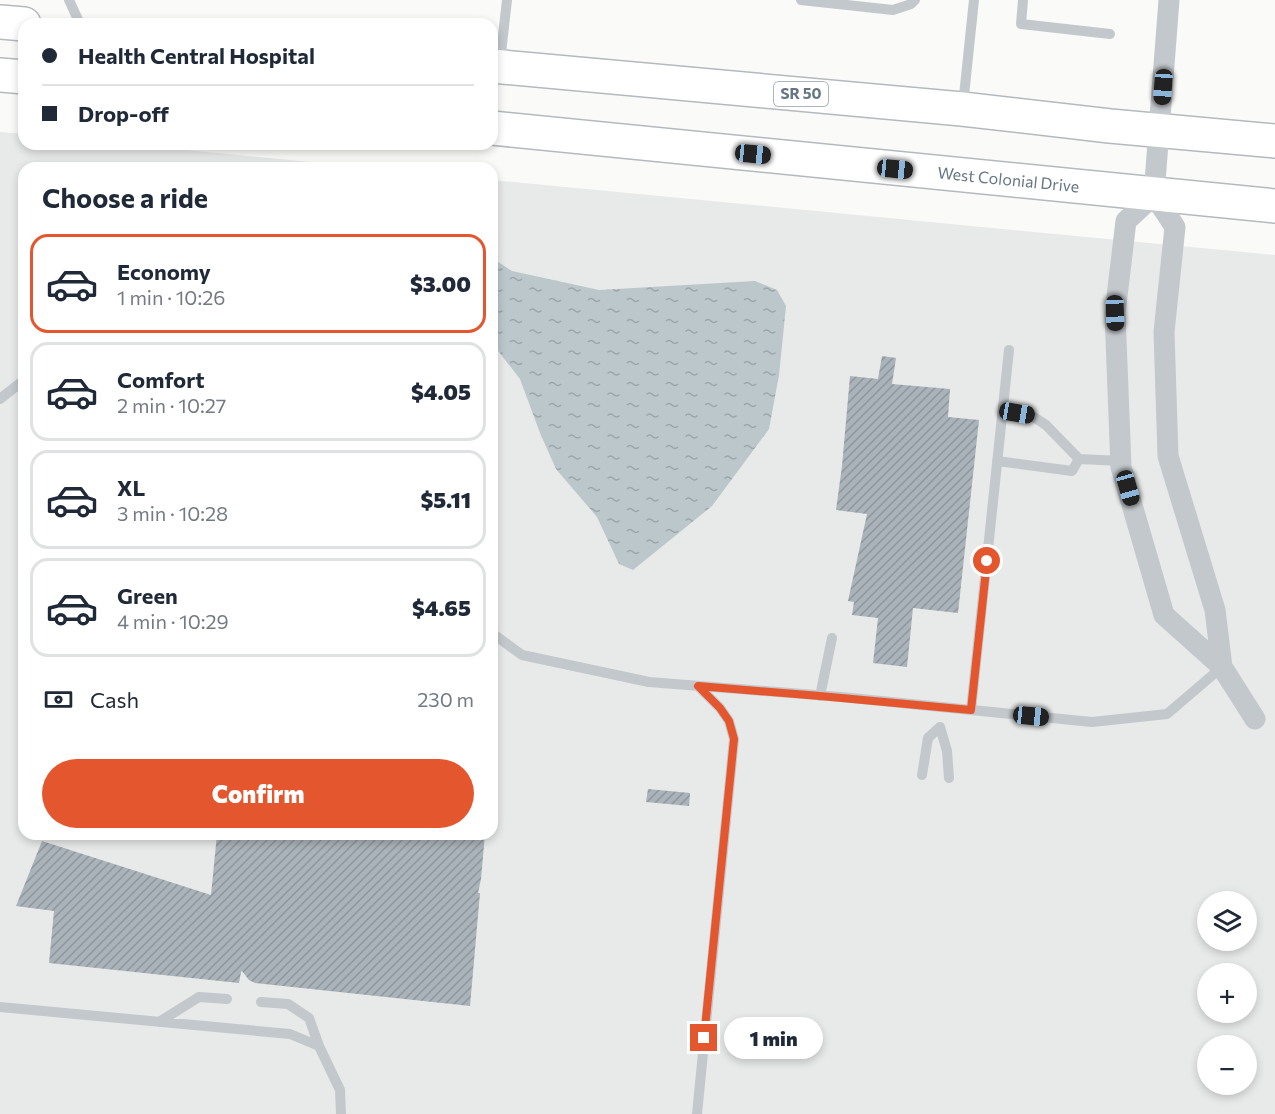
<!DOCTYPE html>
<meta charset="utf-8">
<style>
body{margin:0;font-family:Commissioner,sans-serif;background:#f2f2f3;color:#1f2937;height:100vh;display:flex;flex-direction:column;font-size:22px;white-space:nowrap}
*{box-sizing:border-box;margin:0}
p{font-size:20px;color:#747a83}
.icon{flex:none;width:33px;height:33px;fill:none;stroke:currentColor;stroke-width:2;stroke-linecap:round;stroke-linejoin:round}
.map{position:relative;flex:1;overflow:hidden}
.side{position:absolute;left:18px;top:162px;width:480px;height:678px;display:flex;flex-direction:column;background:#fff;border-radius:18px;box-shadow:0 3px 9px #0003}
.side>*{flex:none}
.top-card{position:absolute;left:18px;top:18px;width:480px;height:132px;border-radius:18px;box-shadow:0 3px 9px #0003;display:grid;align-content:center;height:132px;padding:0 24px;background:#fff}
.tools{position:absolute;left:1197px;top:891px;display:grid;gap:12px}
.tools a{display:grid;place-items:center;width:60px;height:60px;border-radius:50%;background:#fff;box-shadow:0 3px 9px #0003;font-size:30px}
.end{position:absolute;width:27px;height:27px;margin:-14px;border:8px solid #e4572e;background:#fff;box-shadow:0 0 0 3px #fff}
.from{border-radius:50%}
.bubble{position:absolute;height:42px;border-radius:21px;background:#fff;box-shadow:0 3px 9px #0003;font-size:20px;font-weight:800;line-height:42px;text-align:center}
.car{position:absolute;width:18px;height:36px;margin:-18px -9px;border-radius:8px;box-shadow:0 0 4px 2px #0007;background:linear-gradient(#222 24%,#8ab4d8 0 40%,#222 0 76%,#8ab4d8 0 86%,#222 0)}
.top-card b{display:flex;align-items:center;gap:21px;height:57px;font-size:22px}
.top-card b+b{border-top:2px solid #e0e1e3}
.top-card i{width:15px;height:15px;background:#1f2937}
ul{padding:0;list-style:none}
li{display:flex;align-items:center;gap:18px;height:99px;margin:0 12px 9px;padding:0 12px;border:3px solid #e0e1e3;border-radius:18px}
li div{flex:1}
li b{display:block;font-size:22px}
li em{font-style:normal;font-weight:800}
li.selected{border-color:#e4572e}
li>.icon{width:54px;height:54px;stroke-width:1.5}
h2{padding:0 24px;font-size:27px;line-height:72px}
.pay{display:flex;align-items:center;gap:15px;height:66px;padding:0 24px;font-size:22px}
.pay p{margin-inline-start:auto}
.action{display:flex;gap:12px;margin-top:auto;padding:12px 24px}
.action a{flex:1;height:69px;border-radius:36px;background:#e4572e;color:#fff;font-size:24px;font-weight:800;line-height:69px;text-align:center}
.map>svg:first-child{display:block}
.built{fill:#e8e9e9;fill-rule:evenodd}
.water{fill:url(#water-ripples)}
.building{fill:url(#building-hatch)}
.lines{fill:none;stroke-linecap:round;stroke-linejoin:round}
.trunk-casing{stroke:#b4b9bd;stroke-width:36}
.service{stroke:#c3c8cc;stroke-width:10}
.minor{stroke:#c3c8cc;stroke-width:21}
.trunk{stroke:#fff;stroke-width:33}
.route{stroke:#e4572e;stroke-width:8}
.labels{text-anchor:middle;stroke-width:6;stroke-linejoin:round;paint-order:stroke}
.shield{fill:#fff;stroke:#939fa8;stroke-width:1.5}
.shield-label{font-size:15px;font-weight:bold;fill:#657683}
.street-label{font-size:16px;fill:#657683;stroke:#fff}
</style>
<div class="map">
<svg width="1275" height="1114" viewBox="0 0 1275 1114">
<defs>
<pattern id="water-ripples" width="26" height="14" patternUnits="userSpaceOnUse" patternTransform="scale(1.5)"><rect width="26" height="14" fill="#bbc7cb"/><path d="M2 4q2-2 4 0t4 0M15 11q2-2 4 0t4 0" fill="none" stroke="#9ca6aa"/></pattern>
<pattern id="building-hatch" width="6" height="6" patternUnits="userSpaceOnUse" patternTransform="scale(1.5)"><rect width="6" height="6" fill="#aab3b9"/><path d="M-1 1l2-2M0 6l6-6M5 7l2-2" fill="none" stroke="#8e969c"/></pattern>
</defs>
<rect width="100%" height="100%" fill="#fafaf8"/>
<path class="built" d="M0,132L24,134V144H125L373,168H24V834H492V180L1275,255V1114H0ZM1208,902H1246V940H1208ZM1208,974H1246V1012H1208ZM1208,1046H1246V1084H1208Z"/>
<path class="water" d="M492,258L512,271L599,290L755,281L777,290L786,306L779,375L769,429L712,506L633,570L619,564L597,517L556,469L540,433L520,379L492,343Z"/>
<path class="building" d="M882,356L896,358L892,384L950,389L948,417L979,420L958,613L913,608L907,667L873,663L878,618L852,615L854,602L848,601L867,514L836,510L842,466L850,376L878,379Z
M648,789L690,793L689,806L646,802Z
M217,834H485L481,879L478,893H480L470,1006L255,983L249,980L242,971L241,972L239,983L49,963L54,911L16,906L42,841L211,895Z"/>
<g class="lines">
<g class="trunk-casing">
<g id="trunk">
<path d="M0,22L24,24"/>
<path d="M492,66L962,109L1110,126L1275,141"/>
<path d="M0,75L24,77"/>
<path id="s1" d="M492,128L1275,206"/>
</g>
</g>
<path class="service" d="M69,0L80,24
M801,0L893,10L911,4L915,0
M1023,0L1021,24L1110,34
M500,62L507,0
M963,105L974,0
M0,399L24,380
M1003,410L1032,416L1046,425L1079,459L1121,461
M997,461L1072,471L1079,459
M492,633L522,655L649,682L841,697L1092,722L1167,714L1222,667
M820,696L832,638
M971,710L1009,350
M922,775L928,738L940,727L947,751L949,778
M261,1002L288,1004L309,1018L319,1046
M0,1007L290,1034L319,1046L340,1090L341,1114
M159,1022L199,997L227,999
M697,1114L734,739L729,721L720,708L698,686"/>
<path class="minor" d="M1169,0L1154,195L1175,227L1164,332L1168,456L1215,610L1222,667
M1154,195L1126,221L1115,313L1121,467L1164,615L1222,667L1255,719"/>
<use href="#trunk" class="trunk"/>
</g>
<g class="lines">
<path class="route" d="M704,1038L734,739L729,721L720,708L698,686L820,696L971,710L987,561"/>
</g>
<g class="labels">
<rect class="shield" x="774" y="82" width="54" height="24" rx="4.5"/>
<g class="shield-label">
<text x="801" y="99">SR 50</text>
</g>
<g class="street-label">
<text dy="6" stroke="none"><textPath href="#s1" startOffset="519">West Colonial Drive</textPath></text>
</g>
</g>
</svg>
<div class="tools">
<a><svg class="icon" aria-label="layers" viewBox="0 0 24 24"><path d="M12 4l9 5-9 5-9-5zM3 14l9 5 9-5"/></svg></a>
<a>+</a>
<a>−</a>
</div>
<i class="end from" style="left:987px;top:561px"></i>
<i class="end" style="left:704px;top:1038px"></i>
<div class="bubble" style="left:724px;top:1017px;width:99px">1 min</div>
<i class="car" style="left:1163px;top:87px;rotate:184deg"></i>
<i class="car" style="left:753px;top:154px;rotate:96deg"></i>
<i class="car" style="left:895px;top:169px;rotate:96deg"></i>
<i class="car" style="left:1115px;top:313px;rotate:178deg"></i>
<i class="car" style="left:1017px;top:413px;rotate:100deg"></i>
<i class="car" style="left:1128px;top:488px;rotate:164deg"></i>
<i class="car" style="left:1031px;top:716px;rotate:96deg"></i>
<div class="top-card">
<b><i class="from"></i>Health Central Hospital</b>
<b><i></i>Drop-off</b>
</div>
<section class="side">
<h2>Choose a ride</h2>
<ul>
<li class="selected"><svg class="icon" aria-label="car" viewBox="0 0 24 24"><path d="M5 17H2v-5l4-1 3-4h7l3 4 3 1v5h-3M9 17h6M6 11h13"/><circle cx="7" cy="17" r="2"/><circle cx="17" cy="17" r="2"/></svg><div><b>Economy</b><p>1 min · 10:26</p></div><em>$3.00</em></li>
<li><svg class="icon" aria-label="car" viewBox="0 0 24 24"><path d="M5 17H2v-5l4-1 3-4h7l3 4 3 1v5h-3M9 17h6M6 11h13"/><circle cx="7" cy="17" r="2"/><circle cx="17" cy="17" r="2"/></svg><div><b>Comfort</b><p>2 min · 10:27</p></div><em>$4.05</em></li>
<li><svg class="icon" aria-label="car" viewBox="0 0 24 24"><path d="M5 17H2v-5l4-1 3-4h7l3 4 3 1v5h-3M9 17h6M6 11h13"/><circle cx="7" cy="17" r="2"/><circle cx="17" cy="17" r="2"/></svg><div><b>XL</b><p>3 min · 10:28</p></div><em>$5.11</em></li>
<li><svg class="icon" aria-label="car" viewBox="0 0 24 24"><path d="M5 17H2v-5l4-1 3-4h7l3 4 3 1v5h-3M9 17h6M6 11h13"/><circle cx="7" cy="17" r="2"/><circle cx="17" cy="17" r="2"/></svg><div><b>Green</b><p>4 min · 10:29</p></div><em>$4.65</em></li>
</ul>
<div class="pay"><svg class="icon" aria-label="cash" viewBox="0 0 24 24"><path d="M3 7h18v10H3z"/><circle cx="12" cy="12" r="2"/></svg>Cash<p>230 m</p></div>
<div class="action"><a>Confirm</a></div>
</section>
</div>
